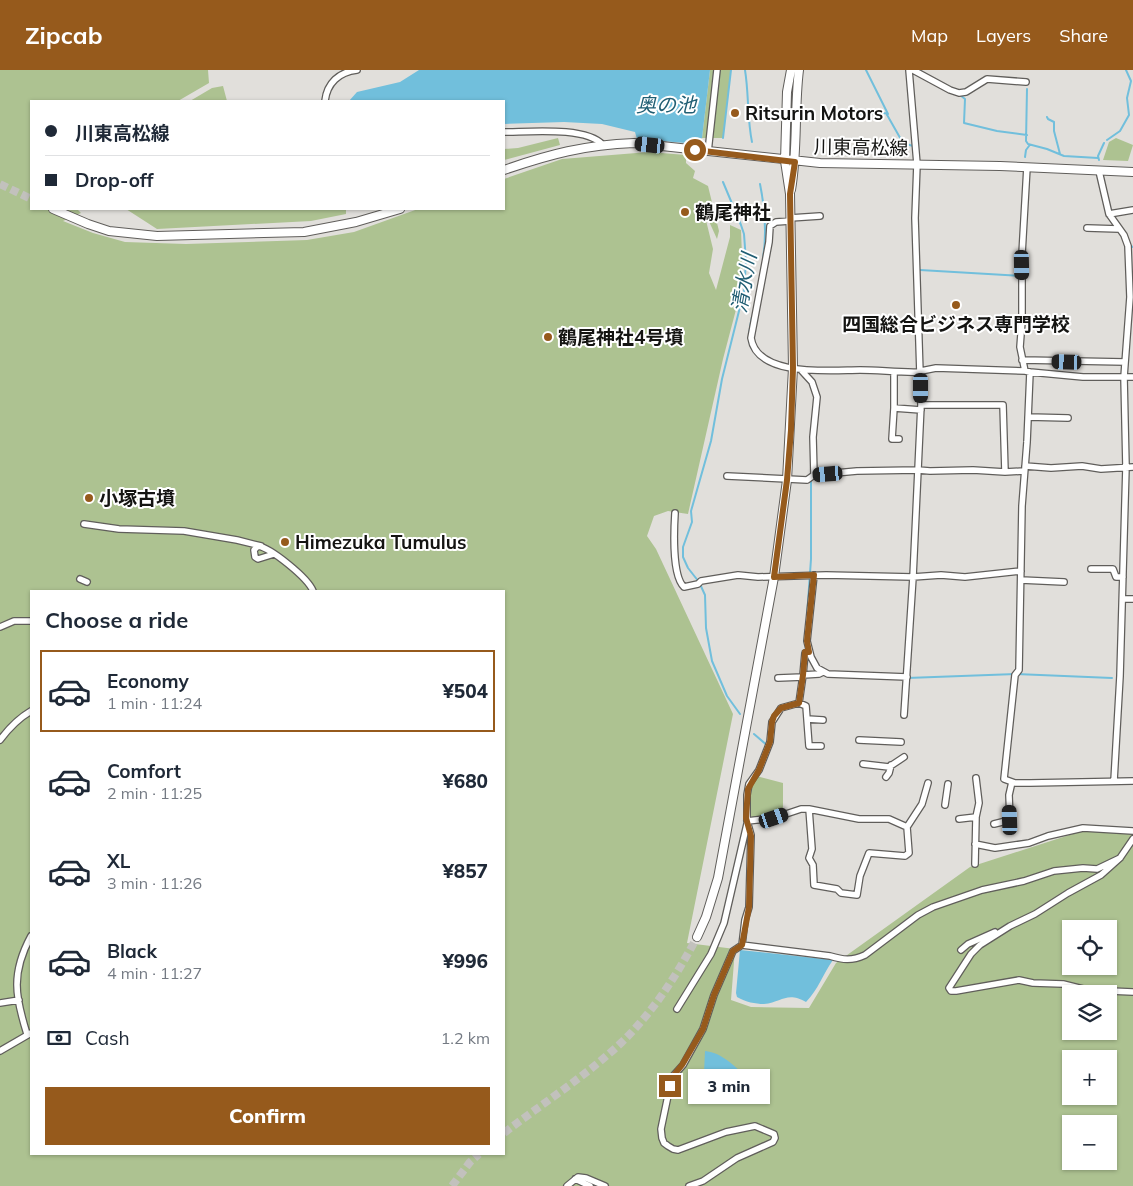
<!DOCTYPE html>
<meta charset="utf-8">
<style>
body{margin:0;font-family:Mulish,"Noto Sans JP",sans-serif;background:#f2f2f3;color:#1f2937;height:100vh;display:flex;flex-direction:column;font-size:19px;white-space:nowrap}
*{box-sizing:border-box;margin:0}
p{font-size:16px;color:#747a83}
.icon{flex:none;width:28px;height:28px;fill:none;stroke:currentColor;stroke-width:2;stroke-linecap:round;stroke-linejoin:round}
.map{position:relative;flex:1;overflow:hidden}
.side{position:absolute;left:30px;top:520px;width:475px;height:565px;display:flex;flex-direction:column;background:#fff;border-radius:0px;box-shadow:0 1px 4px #0004}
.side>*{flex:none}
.hud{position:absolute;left:30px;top:30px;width:475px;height:110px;border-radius:0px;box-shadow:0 1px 4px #0004;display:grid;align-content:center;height:110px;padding:0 15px;background:#fff}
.controls{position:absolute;left:1062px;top:850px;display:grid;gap:10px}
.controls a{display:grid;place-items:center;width:55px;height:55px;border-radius:0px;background:#fff;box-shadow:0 1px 4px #0004;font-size:25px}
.end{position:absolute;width:22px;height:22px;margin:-11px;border:6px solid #965a1c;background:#fff;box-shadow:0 0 0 2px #fff}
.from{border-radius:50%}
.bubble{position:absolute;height:35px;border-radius:0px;background:#fff;box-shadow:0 1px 4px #0004;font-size:16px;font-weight:800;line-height:35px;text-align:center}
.car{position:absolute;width:15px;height:30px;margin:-15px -8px;border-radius:6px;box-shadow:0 0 4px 1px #0007;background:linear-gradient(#222 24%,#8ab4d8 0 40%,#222 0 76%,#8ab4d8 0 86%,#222 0)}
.hud b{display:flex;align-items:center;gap:18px;height:48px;font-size:19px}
.hud b+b{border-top:1px solid #e0e1e3}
.hud i{width:12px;height:12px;background:#1f2937}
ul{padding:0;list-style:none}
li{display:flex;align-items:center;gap:15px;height:82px;margin:0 10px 8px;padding:0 5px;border:2px solid transparent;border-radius:0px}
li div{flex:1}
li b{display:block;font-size:19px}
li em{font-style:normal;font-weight:800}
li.on{border-color:#965a1c}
li>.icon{width:45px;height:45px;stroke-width:1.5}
h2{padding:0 15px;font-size:22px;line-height:60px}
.pay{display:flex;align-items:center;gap:12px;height:55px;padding:0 15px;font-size:19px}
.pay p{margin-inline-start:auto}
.primary-button{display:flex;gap:10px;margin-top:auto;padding:10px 15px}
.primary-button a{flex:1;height:58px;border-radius:0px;background:#965a1c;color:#fff;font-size:20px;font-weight:800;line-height:58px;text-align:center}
header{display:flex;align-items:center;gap:30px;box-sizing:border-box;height:70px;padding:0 25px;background:#965a1c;color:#fff}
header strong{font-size:24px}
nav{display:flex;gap:28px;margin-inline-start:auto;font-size:18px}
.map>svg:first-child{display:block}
.green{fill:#adc291;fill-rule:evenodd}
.water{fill:#71bfdc}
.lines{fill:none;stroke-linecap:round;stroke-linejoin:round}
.stream{stroke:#71bfdc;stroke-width:2}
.secondary-tunnel{stroke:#c2c1bd;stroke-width:8;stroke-dasharray:8 4;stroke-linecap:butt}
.street-casing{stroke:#605e5b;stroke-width:8}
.secondary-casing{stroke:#605e5b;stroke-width:10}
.street{stroke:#fff;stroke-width:5.5}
.secondary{stroke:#fff;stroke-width:8}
.route{stroke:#965a1c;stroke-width:6}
.poi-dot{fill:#965a1c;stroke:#fff;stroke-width:2}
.labels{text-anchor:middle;stroke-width:4;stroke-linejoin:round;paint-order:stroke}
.poi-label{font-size:19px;font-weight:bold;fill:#141412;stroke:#fff;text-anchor:start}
.street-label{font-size:19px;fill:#141412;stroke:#fff}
.water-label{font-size:20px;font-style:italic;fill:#205e73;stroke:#fff}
</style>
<header>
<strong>Zipcab</strong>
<nav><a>Map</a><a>Layers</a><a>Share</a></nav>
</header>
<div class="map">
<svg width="1133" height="1116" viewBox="0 0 1133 1116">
<rect width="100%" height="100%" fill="#e1dfdb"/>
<path class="green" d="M0,0H208L209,13L178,31H31V139H77L81,143L63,151L93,163L125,172L186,174L307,170L354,162L418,139H504V109L562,89L649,82L686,85V93L695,101L693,108L708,116L719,161L717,169L703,138L713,179L709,203L716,220L730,167V155L741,160L743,213L723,289L688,444L668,441L654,446L647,466L656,479L733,644L687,873L735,879L731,930L751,937L809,938L836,893L970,797L1088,759L1133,762V1116H0ZM31,521H504V1084H31ZM1071,859H1109V896H1071ZM1071,924H1109V961H1071ZM1071,989H1109V1026H1071ZM1071,1054H1109V1091H1071Z
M710,0H731L723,68H702Z
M223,16L227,31H190L212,18Z
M558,68L560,75L504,90V79L518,78Z
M1116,68L1133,75L1128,91L1103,90L1109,72Z
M126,139H346V144L311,151L157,159Z
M756,706L783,713V744C773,746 759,750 749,746L750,716Z"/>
<path class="water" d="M419,0H710L702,68L699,69L698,74L637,69L635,62L602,54L564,52L504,54V31H349L357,22L400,12Z
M740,880L833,890C823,904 818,920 806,932C787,921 782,932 764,934C755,934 746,932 737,927L736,923Z
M705,981C722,982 740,1000 751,1013C745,1023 735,1024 724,1024L716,1017L713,1008L704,1003Z"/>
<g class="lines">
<path class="stream" d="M745,0C749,24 747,48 752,72
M866,0L888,44L887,45
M1027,19L1026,71L1028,74L1047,79L1064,86L1098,88
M960,25L965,29L964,53L997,61L1027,65
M825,44L886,43L903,73L913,76
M1047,47L1048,49L1054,52V61L1060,84
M723,68L731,0
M1107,70L1120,61L1129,45L1127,28L1131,11L1126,0
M1025,87L1026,80L1029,76
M1099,90L1098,86L1104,73
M723,112L741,155L744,164L746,191L744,221L722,309L711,371L691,441L692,452L683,477V487L688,498L699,512L705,525L706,558L712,591L727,626L740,644
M760,114C765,139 767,163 763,188
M1131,176L1133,177
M920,200L1021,206
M752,247C748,267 745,278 764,291
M811,366V406
M807,546L811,489V411
M907,608L1016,604L1112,608
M754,664L768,676"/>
<path class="secondary-tunnel" d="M0,114L31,129
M504,1063C543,1033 586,1006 622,972C653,942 677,905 697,867
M452,1116L470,1092L479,1084"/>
<g class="street-casing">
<path id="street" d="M913,0L950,20L959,23L966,22L987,9L1026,12
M325,31C327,13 339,2 357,0
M504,62C528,62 586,56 603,75
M708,82L717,0
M1027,97L1022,184V251L1020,277L1025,301L1030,302L1027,372L1022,436L1019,600L1015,605L1004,709L1015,713H1030L1133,711
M1099,101L1109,144L1124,165L1128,176L1130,227L1124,307L1126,397L1120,606L1114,711
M1109,144L1133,140
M790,148L820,146
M790,151L776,152L770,156L769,172L751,268C757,308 832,300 860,300C880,300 901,303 921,302
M1087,158L1119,159
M1022,290L1125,292
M801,300L812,312L817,327L813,367L814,405
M921,301L936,298L1025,301
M894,302V338L921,340
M1030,302L1083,307H1133
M921,335H1003L1005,402
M894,338L892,369H899
M1028,347L1068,348
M1025,396L1051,398L1082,396L1101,399L1133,397
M727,406L807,410L814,405L857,401L918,400L930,401L973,400L1005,402L1024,401
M675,443C674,459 672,506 684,517L698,514L701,511L738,505L758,507L826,505L913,507L941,505L965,507L1021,501
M84,454L119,459L184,461L237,470L261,476
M274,484L258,489L255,487L254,480L258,476C271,478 308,508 313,521
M1091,499H1113L1116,507H1123
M814,505L807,571L811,587L817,598L828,604L907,607
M80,509L87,512
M1021,510L1064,512
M1123,529H1133
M0,557L14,551H31
M803,605L805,583L809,582
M778,608L803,607
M799,633L806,636L809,676H821
M904,645L913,507L921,335L915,148L917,94L909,0
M807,649L823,650
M0,670C9,658 19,648 31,641
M859,670L901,672
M863,694L889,697L904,687
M886,707L889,703L891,695
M945,735L948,714
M809,739L812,779L809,788L813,795L814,815L837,819L841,823L857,825L860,806L869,783L905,786L909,783L907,757L922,734L928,713
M959,749L976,747L979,733L976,708
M747,751V725L749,714L759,700L770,672L772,652L781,638L799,633L803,605L819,604L823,602
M994,754L1010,750L1009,725L1012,712
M1133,769L1120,788L1101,805L1068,823L1035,844L1010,856L980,875L971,884L949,918L951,921H956L1019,910L1033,913L1063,914L1087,920L1133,922
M975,774L995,778L1029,773L1048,766L1083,758L1133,761
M975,794L976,747
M742,875L745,850L749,837L751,765L747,751L774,748L801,739H809L859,749H889L907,757
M961,880L968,874L995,862
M0,933L19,930
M677,939L711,884L724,853L747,754
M27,964C15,926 11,903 31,866
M0,981L31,963
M575,1109L590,1116
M567,1116L578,1107L586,1108L605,1116
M689,1116L703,1111L737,1088L773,1072L775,1068L774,1064L755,1056L726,1062L678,1080L673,1079L668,1076L664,1073L662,1068L661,1059L670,1016L674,1005L683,995L703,959L714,925L733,881L742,875L830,886C843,890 852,891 865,885L918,845L933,837L982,820L1024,811L1054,801L1083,798L1097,799L1120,788"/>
</g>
<g class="secondary-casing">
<path id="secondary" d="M504,100C550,84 585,75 634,73L820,93L1000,96L1133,102
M791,120C798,80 794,40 799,0
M53,139L88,154L109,161L157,166L304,162L356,152L400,139
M697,867L706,847L718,808L774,507L787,410L793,298L790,124L785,91L787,22L791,0"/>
</g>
<use href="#street" class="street"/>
<use href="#secondary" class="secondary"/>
</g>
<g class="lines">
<path class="route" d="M670,1016L674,1005L682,995L703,959L714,925L733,881L742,875L749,837L751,766L746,748L748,719L759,700L770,672L772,652L774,646L781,638L799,633L803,605L805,582H809L807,571L814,505L774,507L787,410L791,360L793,298L790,124L795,92L695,80"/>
</g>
<g class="poi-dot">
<circle cx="735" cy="43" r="5"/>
<circle cx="685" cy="142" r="5"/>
<circle cx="956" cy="235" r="5"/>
<circle cx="548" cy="267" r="5"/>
<circle cx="89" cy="428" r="5"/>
<circle cx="285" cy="472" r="5"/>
</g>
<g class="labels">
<g class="poi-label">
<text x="745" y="50">Ritsurin Motors</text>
<text x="695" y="149">鶴尾神社</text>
<text x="956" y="261" text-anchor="middle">四国総合ビジネス専門学校</text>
<text x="558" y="274">鶴尾神社4号墳</text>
<text x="99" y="435">小塚古墳</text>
<text x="295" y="479">Himezuka Tumulus</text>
</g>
<g class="street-label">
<text transform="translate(861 77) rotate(1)" y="7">川東高松線</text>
</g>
<g class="water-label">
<text x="666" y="42">奥の池</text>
<text transform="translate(744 213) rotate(-80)" y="7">清水川</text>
</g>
</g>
</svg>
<div class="controls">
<a><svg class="icon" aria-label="locate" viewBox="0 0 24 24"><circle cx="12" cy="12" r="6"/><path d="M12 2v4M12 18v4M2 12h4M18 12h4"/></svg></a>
<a><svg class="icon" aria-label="layers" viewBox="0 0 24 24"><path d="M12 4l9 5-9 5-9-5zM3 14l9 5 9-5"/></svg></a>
<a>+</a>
<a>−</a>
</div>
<i class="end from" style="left:695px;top:80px"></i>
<i class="end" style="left:670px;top:1016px"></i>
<div class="bubble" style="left:688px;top:999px;width:82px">3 min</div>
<i class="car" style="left:650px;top:75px;rotate:276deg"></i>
<i class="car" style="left:1022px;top:195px;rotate:179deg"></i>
<i class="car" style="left:1067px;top:292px;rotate:272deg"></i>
<i class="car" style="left:921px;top:318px;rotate:180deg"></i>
<i class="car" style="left:828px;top:404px;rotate:265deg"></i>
<i class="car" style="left:774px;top:748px;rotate:71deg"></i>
<i class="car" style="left:1010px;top:750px;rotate:358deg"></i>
<div class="hud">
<b><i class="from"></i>川東高松線</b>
<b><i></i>Drop-off</b>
</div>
<section class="side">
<h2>Choose a ride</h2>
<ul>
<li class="on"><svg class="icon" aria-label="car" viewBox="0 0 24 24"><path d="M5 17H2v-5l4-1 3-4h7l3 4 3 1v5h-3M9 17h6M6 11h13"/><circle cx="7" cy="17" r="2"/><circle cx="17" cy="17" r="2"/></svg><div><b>Economy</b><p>1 min · 11:24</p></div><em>¥504</em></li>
<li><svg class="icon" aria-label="car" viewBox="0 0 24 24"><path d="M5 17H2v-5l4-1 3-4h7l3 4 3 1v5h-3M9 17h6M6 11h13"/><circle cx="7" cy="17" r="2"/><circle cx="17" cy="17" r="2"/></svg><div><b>Comfort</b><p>2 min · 11:25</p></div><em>¥680</em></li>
<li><svg class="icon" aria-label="car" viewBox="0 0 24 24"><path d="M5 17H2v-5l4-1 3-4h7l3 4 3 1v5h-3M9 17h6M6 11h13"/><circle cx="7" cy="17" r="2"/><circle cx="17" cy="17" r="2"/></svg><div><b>XL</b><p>3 min · 11:26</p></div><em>¥857</em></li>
<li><svg class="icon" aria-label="car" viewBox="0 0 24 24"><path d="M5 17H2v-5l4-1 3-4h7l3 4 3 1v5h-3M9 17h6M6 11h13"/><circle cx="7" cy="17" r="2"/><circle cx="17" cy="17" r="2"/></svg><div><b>Black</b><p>4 min · 11:27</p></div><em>¥996</em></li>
</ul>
<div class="pay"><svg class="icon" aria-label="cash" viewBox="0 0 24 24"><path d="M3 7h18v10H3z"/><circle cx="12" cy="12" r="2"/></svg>Cash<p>1.2 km</p></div>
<div class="primary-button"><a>Confirm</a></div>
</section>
</div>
